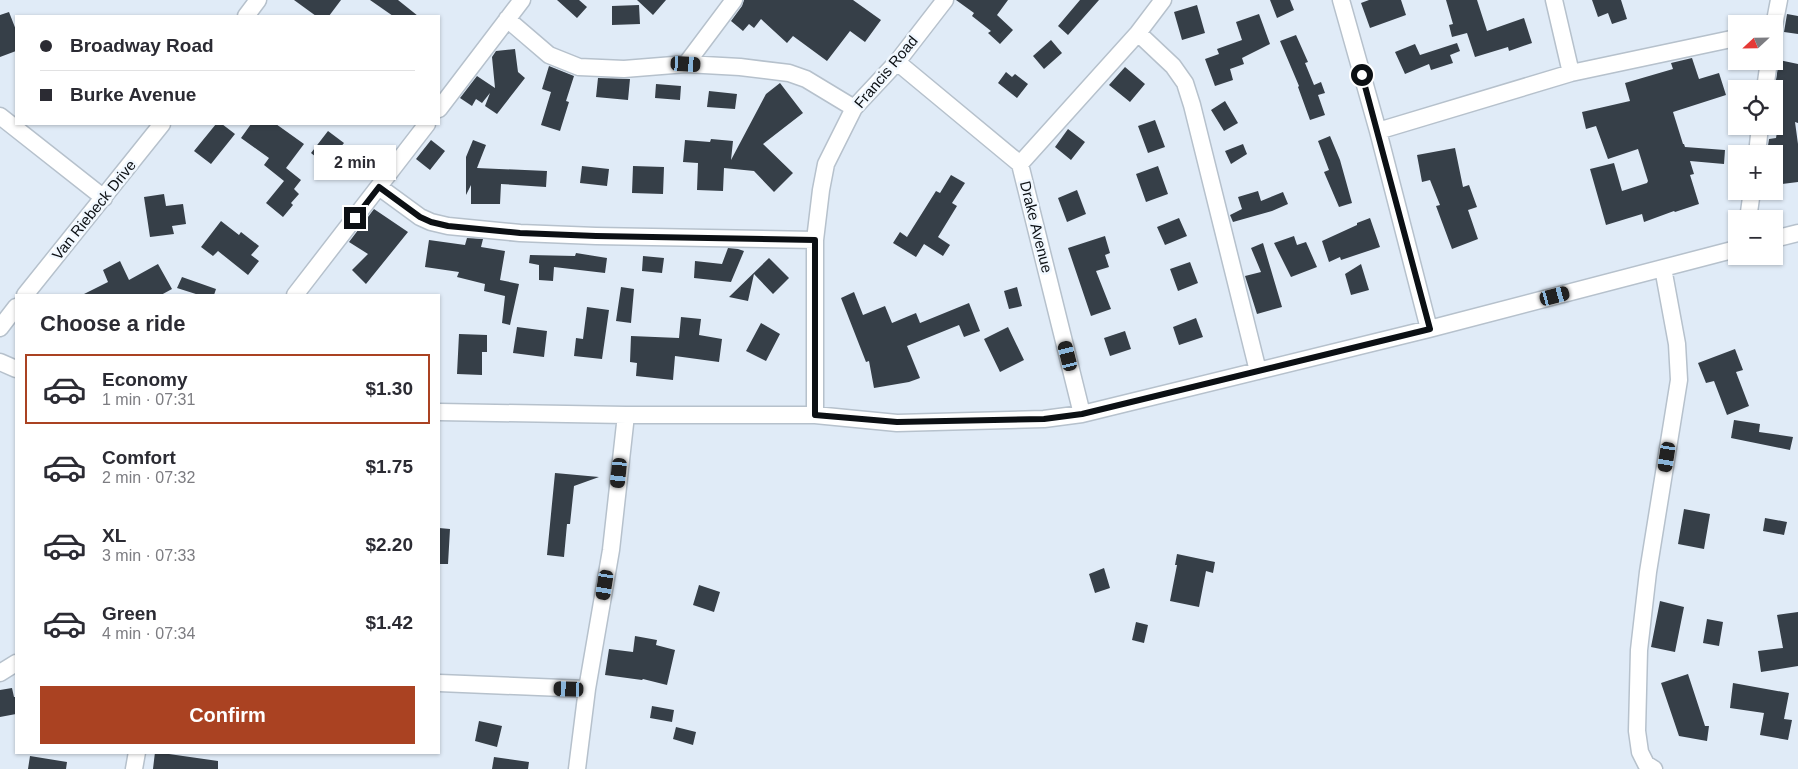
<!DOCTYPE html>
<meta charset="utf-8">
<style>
body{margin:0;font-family:Arial,sans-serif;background:#f7f7f7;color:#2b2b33;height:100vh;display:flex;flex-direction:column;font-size:19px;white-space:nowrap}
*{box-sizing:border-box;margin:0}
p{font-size:16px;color:#7c7c81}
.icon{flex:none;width:28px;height:28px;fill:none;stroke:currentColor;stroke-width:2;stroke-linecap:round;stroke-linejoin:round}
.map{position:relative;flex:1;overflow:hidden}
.sheet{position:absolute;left:15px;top:294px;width:425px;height:460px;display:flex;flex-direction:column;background:#fff;border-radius:0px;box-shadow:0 1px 4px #0004}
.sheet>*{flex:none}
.top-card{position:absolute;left:15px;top:15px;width:425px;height:110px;border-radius:0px;box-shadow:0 1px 4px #0004;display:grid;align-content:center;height:110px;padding:0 25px;background:#fff}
.needle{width:32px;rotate:248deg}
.tools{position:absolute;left:1728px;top:15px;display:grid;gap:10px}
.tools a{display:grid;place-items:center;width:55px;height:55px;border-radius:0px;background:#fff;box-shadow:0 1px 4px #0004;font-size:25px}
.end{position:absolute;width:22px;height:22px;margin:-11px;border:6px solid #0c1014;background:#fff;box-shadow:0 0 0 2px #fff}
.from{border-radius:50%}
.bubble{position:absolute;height:35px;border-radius:0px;background:#fff;box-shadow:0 1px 4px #0004;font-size:16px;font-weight:700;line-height:35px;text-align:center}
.car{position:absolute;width:15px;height:30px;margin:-15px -8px;border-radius:6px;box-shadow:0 0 4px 1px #0007;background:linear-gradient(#222 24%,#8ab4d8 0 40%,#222 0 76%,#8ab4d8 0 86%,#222 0)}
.top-card b{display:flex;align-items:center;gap:18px;height:48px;font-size:19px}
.top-card b+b{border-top:1px solid #e1e1e2}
.top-card i{width:12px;height:12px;background:#2b2b33}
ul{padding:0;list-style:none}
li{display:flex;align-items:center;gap:15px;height:70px;margin:0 10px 8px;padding:0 15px;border:2px solid transparent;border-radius:0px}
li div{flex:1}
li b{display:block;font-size:19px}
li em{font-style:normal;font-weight:700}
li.on{border-color:#aa4222}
li>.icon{width:45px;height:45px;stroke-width:1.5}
h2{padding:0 25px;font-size:22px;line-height:60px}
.button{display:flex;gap:10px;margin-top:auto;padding:10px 25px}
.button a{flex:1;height:58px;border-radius:0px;background:#aa4222;color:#fff;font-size:20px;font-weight:700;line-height:58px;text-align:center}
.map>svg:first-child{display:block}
.building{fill:#363f48}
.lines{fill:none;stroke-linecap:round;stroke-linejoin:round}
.minor-casing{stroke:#b6c1cc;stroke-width:19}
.minor{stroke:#fff;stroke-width:16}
.route{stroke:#0c1014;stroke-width:6}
.labels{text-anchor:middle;stroke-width:5;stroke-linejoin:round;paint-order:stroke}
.street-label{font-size:15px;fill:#0c1014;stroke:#f1f8ff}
</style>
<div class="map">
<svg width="1798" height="769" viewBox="0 0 1798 769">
<rect width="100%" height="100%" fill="#e0ebf7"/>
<path class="building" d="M294,0H341L329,16H316Z
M370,0H398L418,16H393Z
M557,0H579L587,7L577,18Z
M637,0H666L653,15Z
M744,0H853L881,20L865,42L850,31L827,61L793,36L787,43L761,19L754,28L749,24L743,31L731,21L742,6Z
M956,0H1008L997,15L1013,30L1000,44L988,33L991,31L972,16L974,13Z
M1080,0H1099L1068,35L1058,26Z
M1270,0H1290L1294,10L1277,18Z
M1369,0H1401L1406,15L1370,28L1361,3Z
M1446,0H1477L1487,31L1524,18L1532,43L1509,51L1508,47L1475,57L1467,33L1452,37L1449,25L1453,24Z
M1592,0H1621L1627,19L1612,24L1608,13L1598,17Z
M639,5L640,24L612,25V6Z
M1197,5L1205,33L1182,40L1174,12Z
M9,12L16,30V51L0,57V15Z
M1259,14L1270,44L1242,58L1244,64L1230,69L1233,80L1215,86L1205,59L1219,54L1217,49L1242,40L1236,22Z
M1787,14L1798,16V34L1784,32Z
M1296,35L1308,62L1305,63L1314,85L1321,82L1325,93L1318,95L1325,115L1310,120L1298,87L1299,86L1280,41Z
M1051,40L1062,53L1044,69L1033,56Z
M1457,43L1460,51L1450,55L1453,63L1431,70L1429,64L1405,74L1395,52L1415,44L1420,55Z
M515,49L518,72L525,78L497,114L485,106L490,93L482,103L476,99L472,106L460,98L477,76L495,88L492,57L496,51Z
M1692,58L1699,79L1719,73L1726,95L1673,112L1683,144H1684L1685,147L1725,150L1724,164L1690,161L1694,174L1690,175L1699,204L1675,212L1674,211L1644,222L1642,214L1606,225L1590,169L1614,163L1622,191L1647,183L1648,181L1638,149L1608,159L1596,126L1586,129L1582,112L1630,101L1625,83L1673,69L1671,63Z
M1779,60L1798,64V123L1795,122L1798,144V182L1774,185V154H1768L1767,152L1769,139L1776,138L1781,108L1774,107V93Z
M549,66L574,76L566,101L569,102L560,131L541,125L551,92L542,89Z
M1125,67L1145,84L1130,102L1109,85Z
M1006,72L1012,77L1015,74L1028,84L1017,98L998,83Z
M598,78L630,79L628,100L596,97Z
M780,83L803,113L763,144L793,173L774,192L754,171L724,168L723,191L697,190L698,163L683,162L685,140L710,142L711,139L733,141L731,160L766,94Z
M656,84L681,86L680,100L655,98Z
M709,91L737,94L735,109L707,107Z
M1225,101L1238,123L1224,131L1211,110Z
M1155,120L1165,147L1148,153L1138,126Z
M216,124H222L235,134L211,164L194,151Z
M251,124H276L304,144L286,168L301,180L294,189L299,194L291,203L293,205L283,217L266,203L284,181L264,165L269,158L241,138Z
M1068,129L1085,142L1071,160L1055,147Z
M328,131L344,143L326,165L311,153Z
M1330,136L1340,160L1352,203L1339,207L1324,172L1329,170L1318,141Z
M431,140L445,151L430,170L416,159Z
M473,140L486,145L477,168L547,171L546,187L501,184L500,204H471V185L466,195V157Z
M1243,144L1247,154L1231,164L1225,151Z
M1455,148L1463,187L1469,185L1477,207L1468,210L1478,239L1452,249L1436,206L1440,205L1430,180L1422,182L1417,155Z
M582,166L609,169L607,186L580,183Z
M633,166L664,167L663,194L632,193Z
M1158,166L1168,194L1146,202L1136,174Z
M951,175L965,183L952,203L957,206L938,237L950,245L943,256L924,244L916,257L893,243L900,232L907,237L936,191L940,193Z
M1077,190L1086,214L1067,222L1058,198Z
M1258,191L1261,201L1283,192L1288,204L1272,211L1233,222L1230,215L1242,209L1238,197Z
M164,194L166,206L183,204L186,224L172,226L174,234L150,237L144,197Z
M374,209L408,232L366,284L352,270L368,254L349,242Z
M1179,218L1187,236L1165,245L1157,227Z
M1370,218L1380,247L1341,260L1340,257L1329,262L1322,241L1357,225V223Z
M221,221L239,235L241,232L259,246L251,255L259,261L248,275L218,251L213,256L201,247Z
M1105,236L1110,253L1105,255L1109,267L1096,271L1111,309L1091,316L1068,248Z
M1294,236L1297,245L1306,242L1317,267L1291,277L1274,243Z
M467,238L483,239L481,247L505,251L500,280L519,284L510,325L502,323L505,296L484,291L485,284L457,277L459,272L425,267L429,240L465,245Z
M1263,243L1282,307L1257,314L1245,276L1261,272L1251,248Z
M728,248L738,249L744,251L731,282L694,278L695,261L722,264Z
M576,253L607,258L605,273L554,267L553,281L539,280V265L529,263L530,255L575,256Z
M643,256L664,258L662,273L642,271Z
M769,258L789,278L773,294L754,274L748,301L729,297Z
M120,261L129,280L158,264L172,289L161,295H82L108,282L103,270Z
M1190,262L1198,283L1178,291L1170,269Z
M1361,264L1369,290L1351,295L1345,274Z
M182,277L216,289L214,295H199L177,288Z
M621,287L634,289L631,323L616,321Z
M1017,287L1022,306L1009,309L1004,291Z
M854,292L863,315L885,306L892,323L916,313L920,323L969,303L980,331L964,337L959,325L907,346L920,378L909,382L874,388L869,361L866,362L841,298Z
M587,307L609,310L602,359L574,356L576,338L583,339Z
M681,317L701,319L699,335L722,339L719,362L675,356L673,380L636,376L637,363L630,362L631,336L679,338Z
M1196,318L1203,337L1179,345L1173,327Z
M761,323L780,334L766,361L746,351Z
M517,327L547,331L544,357L513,353Z
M1008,327L1024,360L1000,372L984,339Z
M1125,331L1131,349L1110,356L1104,338Z
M459,334L487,335V352H482V375L457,374Z
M1735,349L1743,370L1736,372L1749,406L1727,415L1714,381L1706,383L1698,363Z
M1734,420L1760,424L1759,432L1793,437L1790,450L1731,438Z
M555,473L599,477L574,486L570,524H567L564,557L547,555Z
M1684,509L1710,514L1704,549L1678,544Z
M1765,518L1787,522L1784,535L1763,531Z
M439,528L450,529L448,564H439Z
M1177,554L1215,562L1213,573L1206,571L1199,607L1170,601L1177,565H1175Z
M1104,568L1110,588L1095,593L1089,574Z
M699,585L720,592L714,612L693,605Z
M1660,601L1684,607L1675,652L1651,647Z
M1798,612V666L1761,672L1758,651L1783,648L1777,615Z
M1707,619L1723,622L1719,646L1703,643Z
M1136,622L1148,625L1144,643L1132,640Z
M635,636L657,640L656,645L675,650L667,685L643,679L642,680L605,675L609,649L633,652Z
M1688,674L1705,726H1709L1707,741L1679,736L1661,683Z
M1733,683L1789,693L1784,719L1792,720L1788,740L1760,735L1764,713L1730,708Z
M12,688L14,697H16V714L0,717V690Z
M652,706L674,710L672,722L650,718Z
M479,721L502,726L497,747L475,741Z
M676,727L696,732L693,745L673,739Z
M155,752L218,761V769H153Z
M30,756L67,762L66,769H28Z
M494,757L529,762L528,769H492Z"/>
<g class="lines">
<g class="minor-casing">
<path id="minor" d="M1341,0L1378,131L1429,329
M1554,0L1571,73
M246,16L258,0
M507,19L549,55L579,67L624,69L686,64L740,67L789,73L806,79L854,108
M1774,26L1779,0
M1138,33L1173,66L1185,83L1192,105L1258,371
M897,62L1020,164
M686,64L734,0
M1765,89L1769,61
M439,109L522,0
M0,116L104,198
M1378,131L1571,73L1736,38
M1757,154L1760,126
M379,187L420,217L431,222L448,226L520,233L596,236L815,240
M1748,219L1752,191
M1774,239L1798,233
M25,295L162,124
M295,295L427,124
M0,328L16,307
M0,362L16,369
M439,412L626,415H815L897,423L1044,419L1082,414L1429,329L1736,249
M1082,414L1020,164L1138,33L1163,0
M815,415V240L821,190L826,164L854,108L897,62L945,0
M0,673L16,663
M439,683L587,689
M134,769L137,752
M577,769L587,689L611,550L626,415
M1654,769L1646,764L1640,752L1637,731L1639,650L1648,572L1679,380L1677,344L1663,268"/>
</g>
<use href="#minor" class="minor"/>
</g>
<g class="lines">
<path class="route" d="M355,218L379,187L420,217L431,222L448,226L520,233L596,236L815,240V415L897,422L1044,419L1082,414L1430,329L1362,75"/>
</g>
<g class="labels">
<g class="street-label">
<text transform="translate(886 72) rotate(-50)" y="5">Francis Road</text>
<text transform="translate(94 210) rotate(-51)" y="5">Van Riebeck Drive</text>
<text transform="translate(1036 227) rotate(76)" y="5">Drake Avenue</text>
</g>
</g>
</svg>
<div class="tools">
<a><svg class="needle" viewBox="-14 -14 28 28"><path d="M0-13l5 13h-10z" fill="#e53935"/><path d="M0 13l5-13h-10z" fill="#7c7c81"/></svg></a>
<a><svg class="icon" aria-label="locate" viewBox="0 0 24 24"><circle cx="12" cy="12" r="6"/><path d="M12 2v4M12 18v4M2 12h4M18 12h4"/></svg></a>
<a>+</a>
<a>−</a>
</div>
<i class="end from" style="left:1362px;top:75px"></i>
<i class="end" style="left:355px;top:218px"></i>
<div class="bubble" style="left:314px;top:145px;width:82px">2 min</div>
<i class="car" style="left:686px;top:64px;rotate:93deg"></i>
<i class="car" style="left:1555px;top:296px;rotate:75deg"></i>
<i class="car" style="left:1068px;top:356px;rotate:346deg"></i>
<i class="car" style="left:1667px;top:457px;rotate:189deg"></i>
<i class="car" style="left:619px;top:473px;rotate:186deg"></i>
<i class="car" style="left:605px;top:585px;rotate:189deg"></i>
<i class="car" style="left:569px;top:689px;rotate:272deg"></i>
<div class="top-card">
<b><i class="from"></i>Broadway Road</b>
<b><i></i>Burke Avenue</b>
</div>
<section class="sheet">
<h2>Choose a ride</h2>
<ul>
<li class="on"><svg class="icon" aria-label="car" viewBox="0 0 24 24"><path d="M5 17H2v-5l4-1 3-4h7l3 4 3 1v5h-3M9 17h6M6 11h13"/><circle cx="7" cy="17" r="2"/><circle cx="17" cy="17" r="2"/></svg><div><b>Economy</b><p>1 min · 07:31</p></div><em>$1.30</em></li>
<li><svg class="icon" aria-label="car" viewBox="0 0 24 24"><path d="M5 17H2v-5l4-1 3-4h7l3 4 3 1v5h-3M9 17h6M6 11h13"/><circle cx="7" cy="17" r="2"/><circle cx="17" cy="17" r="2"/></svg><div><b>Comfort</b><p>2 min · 07:32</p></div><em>$1.75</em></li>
<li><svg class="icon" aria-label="car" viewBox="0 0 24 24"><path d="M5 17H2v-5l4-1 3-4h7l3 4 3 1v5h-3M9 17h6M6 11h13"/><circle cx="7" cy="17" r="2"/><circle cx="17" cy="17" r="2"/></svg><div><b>XL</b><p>3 min · 07:33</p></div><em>$2.20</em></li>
<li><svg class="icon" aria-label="car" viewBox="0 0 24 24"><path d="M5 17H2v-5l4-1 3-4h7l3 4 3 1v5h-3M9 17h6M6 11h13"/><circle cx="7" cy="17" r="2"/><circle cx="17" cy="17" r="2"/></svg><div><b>Green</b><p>4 min · 07:34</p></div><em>$1.42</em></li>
</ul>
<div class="button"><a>Confirm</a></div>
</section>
</div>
